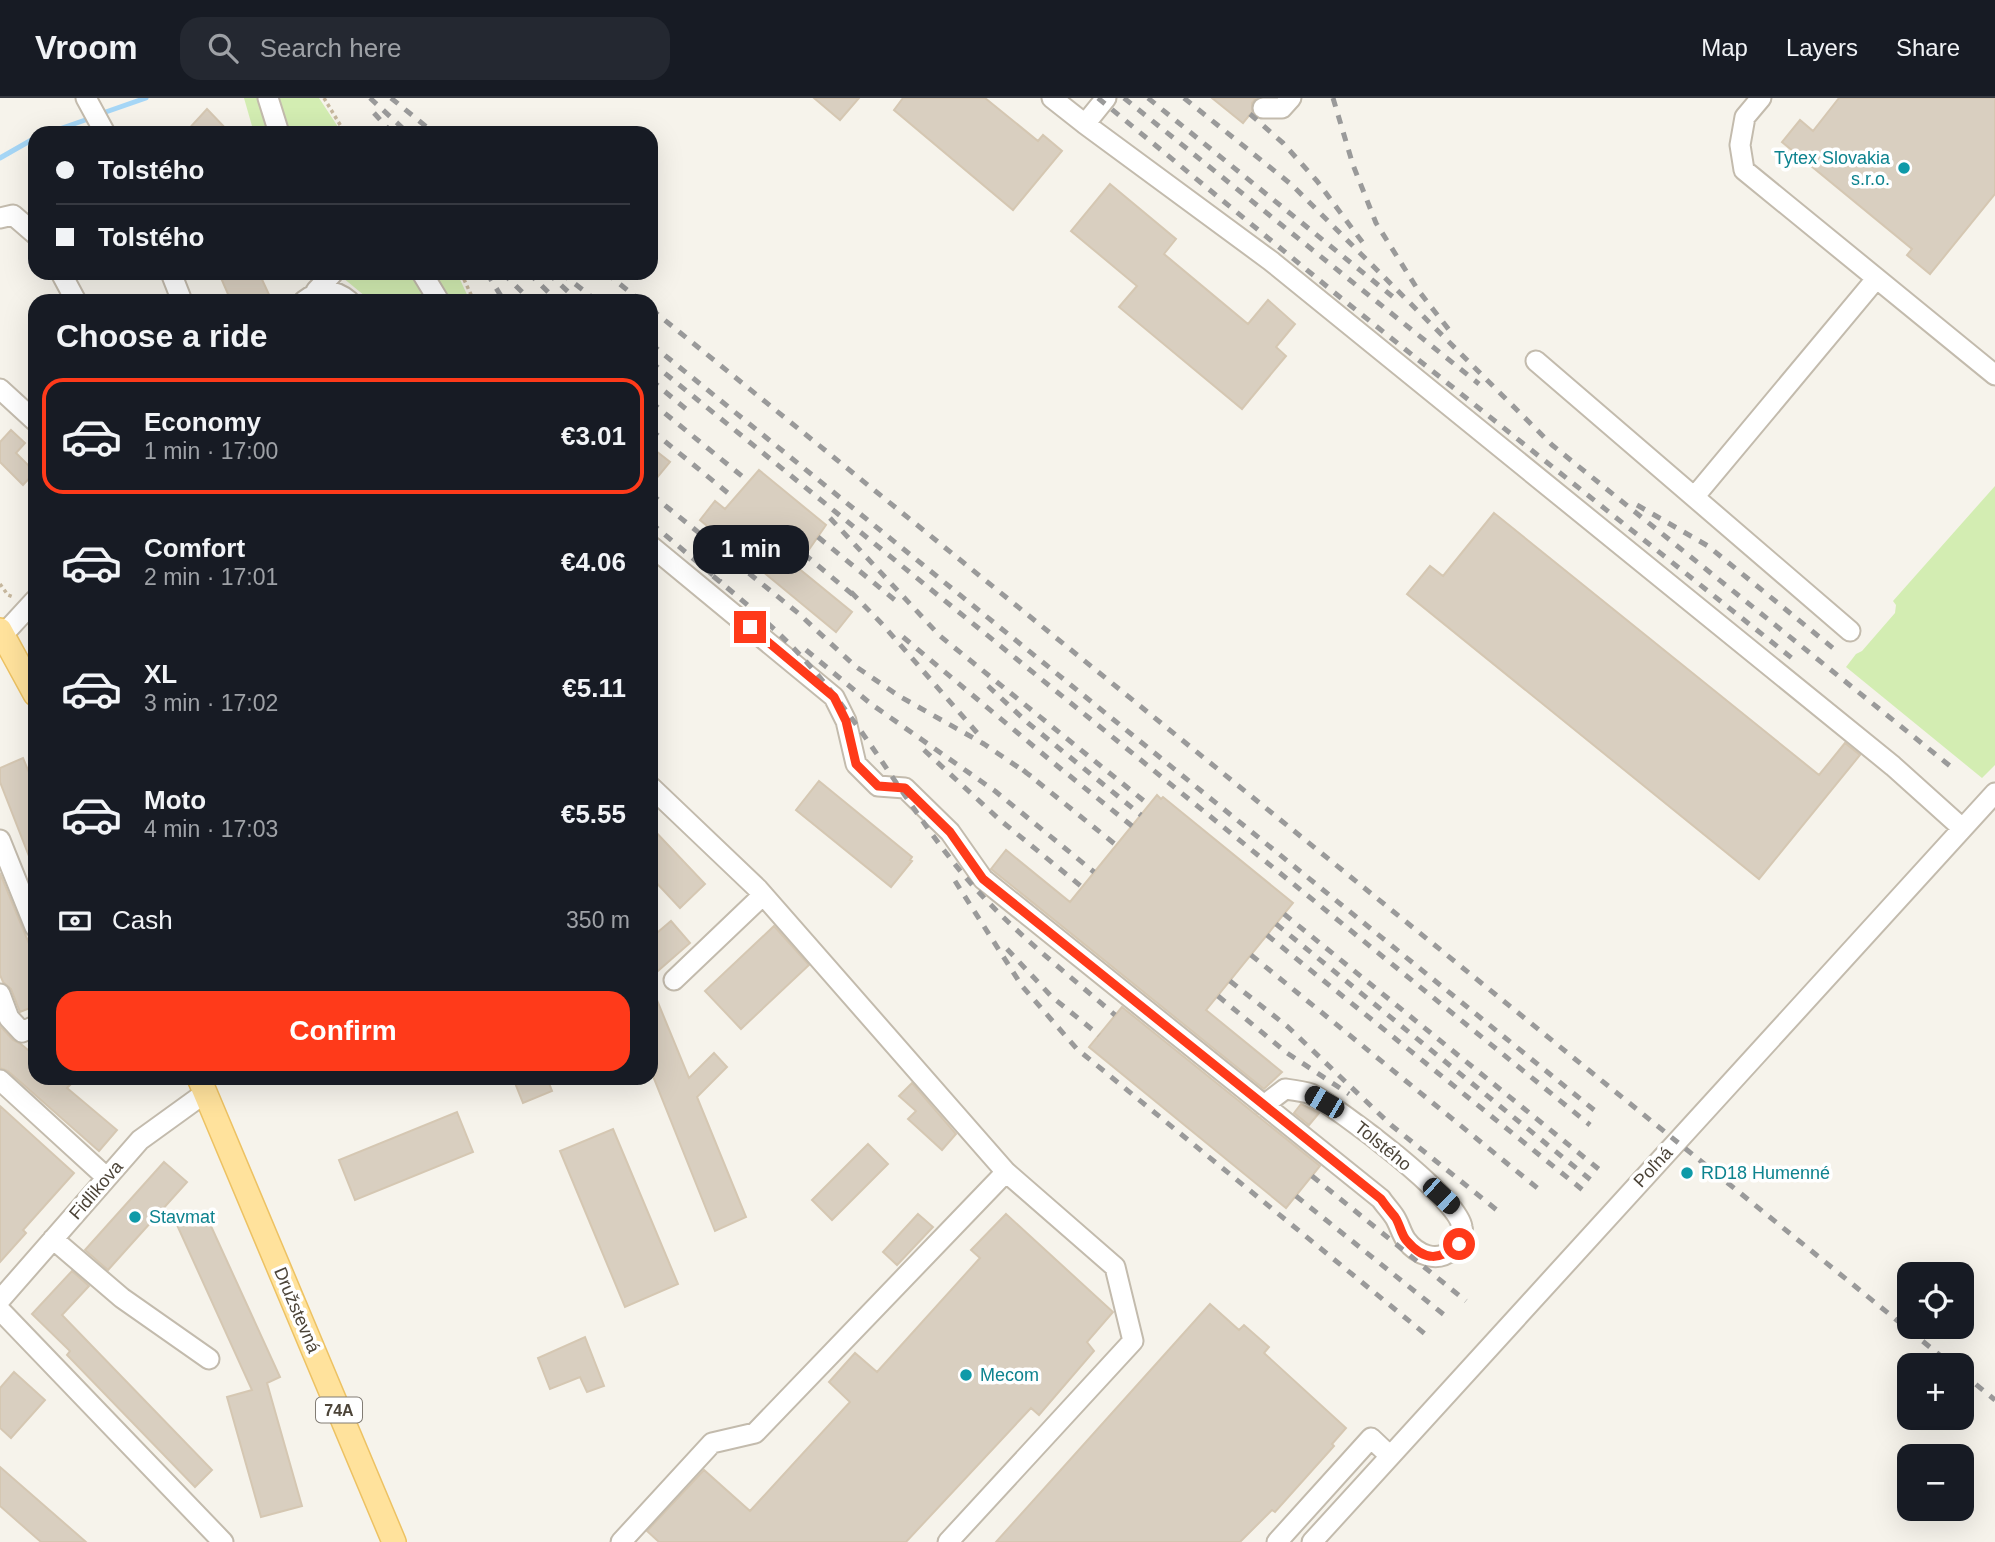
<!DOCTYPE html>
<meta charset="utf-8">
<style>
body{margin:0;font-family:Helvetica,sans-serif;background:#242831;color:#f1f3f6;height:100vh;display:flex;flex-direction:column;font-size:26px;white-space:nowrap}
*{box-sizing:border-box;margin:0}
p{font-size:23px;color:#9ea1a6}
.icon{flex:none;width:38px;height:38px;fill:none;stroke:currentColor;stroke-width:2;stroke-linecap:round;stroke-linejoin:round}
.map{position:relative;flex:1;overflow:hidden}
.details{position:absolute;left:28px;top:196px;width:630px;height:791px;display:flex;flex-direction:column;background:#171b24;border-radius:21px;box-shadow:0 7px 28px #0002}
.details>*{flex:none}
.hud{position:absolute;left:28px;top:28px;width:630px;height:154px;border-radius:21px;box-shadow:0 7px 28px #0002;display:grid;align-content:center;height:154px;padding:0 28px;background:#171b24}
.fabs{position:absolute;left:1897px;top:1164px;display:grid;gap:14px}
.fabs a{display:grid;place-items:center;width:77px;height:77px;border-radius:14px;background:#171b24;box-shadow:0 7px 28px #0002;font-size:35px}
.end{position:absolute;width:32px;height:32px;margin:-16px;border:9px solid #ff3a1a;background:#fff;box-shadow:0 0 0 4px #fff}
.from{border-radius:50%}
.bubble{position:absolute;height:49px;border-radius:21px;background:#171b24;box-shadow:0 7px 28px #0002;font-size:23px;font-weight:700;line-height:49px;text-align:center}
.car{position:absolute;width:21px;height:42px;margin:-21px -10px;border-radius:9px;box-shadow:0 0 5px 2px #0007;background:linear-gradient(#222 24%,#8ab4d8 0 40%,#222 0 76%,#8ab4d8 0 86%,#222 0)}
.hud b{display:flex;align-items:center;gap:24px;height:66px;font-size:26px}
.hud b+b{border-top:2px solid #363941}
.hud i{width:18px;height:18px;background:#f1f3f6}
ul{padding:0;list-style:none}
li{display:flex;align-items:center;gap:21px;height:116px;margin:0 14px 10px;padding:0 14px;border:4px solid transparent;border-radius:21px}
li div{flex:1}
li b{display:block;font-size:26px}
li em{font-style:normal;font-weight:700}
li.selected{border-color:#ff3a1a}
li>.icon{width:63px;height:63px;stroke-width:1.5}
h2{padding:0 28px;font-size:32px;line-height:84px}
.pay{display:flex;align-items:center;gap:18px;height:77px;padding:0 28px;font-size:26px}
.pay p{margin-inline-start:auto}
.cta{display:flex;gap:14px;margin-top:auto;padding:14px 28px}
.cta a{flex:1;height:80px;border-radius:21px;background:#ff3a1a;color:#fff;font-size:28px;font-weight:700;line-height:80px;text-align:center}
header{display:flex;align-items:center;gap:42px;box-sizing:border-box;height:98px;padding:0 35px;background:#171b24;border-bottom:2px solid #363941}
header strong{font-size:33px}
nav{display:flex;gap:38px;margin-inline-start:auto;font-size:24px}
.search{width:490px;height:63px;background:#242831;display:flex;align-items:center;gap:18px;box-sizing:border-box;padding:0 24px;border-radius:21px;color:#9ea1a6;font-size:26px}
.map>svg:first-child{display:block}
.green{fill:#d3edb2}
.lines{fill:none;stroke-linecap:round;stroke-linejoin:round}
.stream{stroke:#a5d6f6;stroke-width:5}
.building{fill:#d9cfc0;stroke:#d5c7b2;stroke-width:2}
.minor-casing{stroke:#c3bbad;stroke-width:23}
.major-casing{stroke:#edc263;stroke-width:26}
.path{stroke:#c6b79d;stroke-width:3.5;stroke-dasharray:3.5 3.5;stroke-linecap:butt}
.minor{stroke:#fff;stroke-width:19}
.major{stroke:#ffe29c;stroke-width:23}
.rail{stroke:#9a9a9a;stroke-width:5;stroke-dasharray:9 9;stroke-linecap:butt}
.route{stroke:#ff3a1a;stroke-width:9}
.culture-dot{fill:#0f9aa8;stroke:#fff;stroke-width:2.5}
.labels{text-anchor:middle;stroke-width:7;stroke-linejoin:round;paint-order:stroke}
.shield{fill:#fff;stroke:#827c74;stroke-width:2}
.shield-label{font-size:16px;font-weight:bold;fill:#4c4438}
.culture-label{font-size:18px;fill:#0d838f;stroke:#fff;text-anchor:start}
.street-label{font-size:18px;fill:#4c4438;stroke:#fff}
</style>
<header>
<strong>Vroom</strong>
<div class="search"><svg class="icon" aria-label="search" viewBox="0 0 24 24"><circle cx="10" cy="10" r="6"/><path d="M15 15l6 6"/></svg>Search here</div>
<nav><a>Map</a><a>Layers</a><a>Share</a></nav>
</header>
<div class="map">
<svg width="1995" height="1444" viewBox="0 0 1995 1444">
<rect width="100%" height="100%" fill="#f6f3eb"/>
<path class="green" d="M244,0H319L342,35H254Z
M337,175H457L470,203H371Z
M1995,388V667L1982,680L1846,569L1856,556L1862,553L1895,515L1896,507L1893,503Z"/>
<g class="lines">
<path class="stream" d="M100,16L146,0
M48,35L91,20
M0,60L35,40"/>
</g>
<path class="building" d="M814,0H859L840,22Z
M903,0H985L1038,43L1043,37L1062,53L1013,112L894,12Z
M1212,0H1256L1252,5V14L1243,25Z
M1839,0H1995V96L1930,176L1907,157L1912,151L1782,44L1800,22L1813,33Z
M207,11L230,35H185Z
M1110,86L1176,141L1164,156L1248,226L1268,202L1295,226L1276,249L1286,258L1242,311L1119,209L1137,188L1071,133Z
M233,175H259L272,203H231L221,180Z
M11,332L25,345L16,355L35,374L23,387L0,364V344Z
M651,349L670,364L651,387Z
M759,372L826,427L797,469L852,514L836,534L700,422L715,403L725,411Z
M1494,415L1819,677L1845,645L1860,657L1759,781L1407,496L1430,468L1443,478Z
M23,660L35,689L34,771L0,684V670Z
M819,683L912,759L910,762L912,763L891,789L796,712Z
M1157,697L1161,701L1163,699L1293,805L1206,912L1282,974L1264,991L991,771L1006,752L1070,804Z
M651,729L705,786L680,810L651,779Z
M0,775L35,860V908L20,914L11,891L3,884L0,877Z
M671,823L690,845L651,879V840Z
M774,828L809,867L741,931L705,893Z
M652,890L689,980L714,955L727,969L697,999L746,1119L715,1133L651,973Z
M1122,909L1320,1068L1286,1110L1089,949Z
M0,928L13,942L21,946L35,958V980H61L70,987L67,990L117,1032L99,1053L8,973L0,970Z
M513,980H547L552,993L523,1005Z
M912,985L956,1036L942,1052L908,1021L916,1013L899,998Z
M1301,1006L1319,1015L1309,1027L1294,1015Z
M0,1008L74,1075L23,1132L26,1135L0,1164Z
M457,1014L473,1054L355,1102L339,1062Z
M613,1031L678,1186L625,1209L560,1053Z
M868,1046L888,1066L832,1122L812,1102Z
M164,1064L187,1084L108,1172L85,1152Z
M205,1115L280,1279L267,1285L302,1408L261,1419L227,1299L252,1292L177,1127Z
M918,1116L933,1129L897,1167L883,1154Z
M1006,1116L1113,1214L1087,1244L1094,1253L1039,1317L1031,1310L906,1444H659L647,1433L704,1372L750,1413L850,1304L829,1284L855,1255L877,1274L980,1160L971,1152Z
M72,1173L89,1188L62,1217L212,1372L195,1389L67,1257L70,1253L32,1216Z
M1210,1206L1239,1232L1244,1227L1269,1249L1264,1255L1346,1330L1332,1346L1334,1348L1275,1414L1272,1412L1240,1444H996Z
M585,1239L604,1288L587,1294L580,1279L550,1291L538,1260Z
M14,1274L45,1302L11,1340L0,1330V1290Z
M0,1369L86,1444H41L0,1408Z"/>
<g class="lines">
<g class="minor-casing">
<path id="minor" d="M86,0L105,35
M268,0L279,35
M1052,0L1085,26
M1106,0L1085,26L1271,163L1893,668L1962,730
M1761,0L1745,19L1740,47L1744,72L1995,277
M1263,10H1282L1291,0
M0,120L13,117L35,136
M61,175L76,203
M171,175L182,203
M422,175L439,203
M316,193L333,175
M304,203C320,191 334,190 349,203
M1536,263L1850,533
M0,291L35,323
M1695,398L1876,181
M651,448L834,599L846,623L856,666L878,688L905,690L950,734L983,781L1381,1101C1385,1107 1390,1112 1394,1118C1399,1125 1401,1135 1406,1142C1417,1157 1437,1165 1452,1152C1458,1146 1464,1137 1462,1129C1458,1099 1340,1011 1311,996C1303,993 1293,992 1285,991L1264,1007
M0,540L35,502
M651,689L758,791L1006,1074L1115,1169L1133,1243L948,1444
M0,742L35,829
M674,882L763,797
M0,896L9,920L22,934L35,928
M0,982L106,1079
M53,1141L122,1200L209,1261
M0,1202L140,1042L205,995
M0,1212L223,1444
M621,1444L712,1345L755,1335L1006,1074
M1277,1444L1371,1340L1390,1358
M1312,1444L1995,695"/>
</g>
<g class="major-casing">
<path id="major" d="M0,532L35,596
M199,980L394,1444"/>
</g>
<path class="path" d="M324,0L345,35
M461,175L474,203
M0,486L8,497L13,499
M33,531L35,543"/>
<use href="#minor" class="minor"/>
<use href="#major" class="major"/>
<path class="rail" d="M370,0L408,35
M391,0L434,35
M1098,0L1341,200L1793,561
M1124,0L1479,286
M1148,0L1398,203
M1184,0L1292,87L1552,347L1955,672
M1333,0L1353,67L1376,125L1418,192L1453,237
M374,15L392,35
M1250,16L1283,45L1317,83L1363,145
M487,175L504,203
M503,175L531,203
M529,175L557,203
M548,175L578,203
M561,175L597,203
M606,175L641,203
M651,211L1952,1267
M651,246L1599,1016
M651,264L1590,1027
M651,282L692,316
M651,304L748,383
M651,332L734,400
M651,396L798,515L855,568L899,598L984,646L1031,678
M1637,407L1708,448L1839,555
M830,420L940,538L1149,707
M651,425L721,484
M818,439L896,503
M804,456L858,501
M713,478C747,506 781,535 810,568C868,633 910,714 967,781C1011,832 1064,873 1115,917
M851,494L883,527L979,637
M903,539L1062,672
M806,552L871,606L995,693L1094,774
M988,588L1028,625L1141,717
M924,652L1000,722L1082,789
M1055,666L1132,728
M1023,672L1116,747
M955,783L1022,888L1077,951L1430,1240
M1284,816L1601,1073
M1276,826L1592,1083
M1267,837L1584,1093
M1007,851L1052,899L1099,937
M1251,857L1541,1093
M1230,883L1288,929L1391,1027L1498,1113
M1218,898L1287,955L1349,996
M1312,1078L1466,1203
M1296,1098L1448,1220
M1962,1275L1995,1302"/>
</g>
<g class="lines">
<path class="route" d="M750,529L834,599L846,623L856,666L878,688L905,690L950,734L983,781L1381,1101C1385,1107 1390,1113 1395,1119C1400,1126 1401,1137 1407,1143C1425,1164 1440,1162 1459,1146"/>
</g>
<g class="culture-dot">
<circle cx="1904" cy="70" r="7"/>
<circle cx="1687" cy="1075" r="7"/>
<circle cx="135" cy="1119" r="7"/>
<circle cx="966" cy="1277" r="7"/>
</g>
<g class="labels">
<rect class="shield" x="316" y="1299.5" width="46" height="25" rx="5"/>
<g class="shield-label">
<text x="339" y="1318">74A</text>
</g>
<g class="culture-label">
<text x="1890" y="66" text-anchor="end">Tytex Slovakia<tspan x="1890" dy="21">s.r.o.</tspan></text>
<text x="1701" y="1081">RD18 Humenné</text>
<text x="149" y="1125">Stavmat</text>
<text x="980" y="1283">Mecom</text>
</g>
<g class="street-label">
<text transform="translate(1383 1048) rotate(39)" y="6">Tolstého</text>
<text transform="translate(1653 1069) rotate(-47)" y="6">Poľná</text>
<text transform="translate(96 1092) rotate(-49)" y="6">Fidlikova</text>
<text transform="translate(297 1212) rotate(67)" y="6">Družstevná</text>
</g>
</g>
</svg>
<div class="fabs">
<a><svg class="icon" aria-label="locate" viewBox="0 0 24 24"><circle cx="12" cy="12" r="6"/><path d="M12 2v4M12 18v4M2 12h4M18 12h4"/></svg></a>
<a>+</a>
<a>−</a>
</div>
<i class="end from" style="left:1459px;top:1146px"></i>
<i class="end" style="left:750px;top:529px"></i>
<div class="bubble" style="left:693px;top:427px;width:116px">1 min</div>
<i class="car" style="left:1324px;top:1004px;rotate:300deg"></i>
<i class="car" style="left:1441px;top:1098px;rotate:133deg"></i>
<div class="hud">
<b><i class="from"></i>Tolstého</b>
<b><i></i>Tolstého</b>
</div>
<section class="details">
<h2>Choose a ride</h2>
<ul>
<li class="selected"><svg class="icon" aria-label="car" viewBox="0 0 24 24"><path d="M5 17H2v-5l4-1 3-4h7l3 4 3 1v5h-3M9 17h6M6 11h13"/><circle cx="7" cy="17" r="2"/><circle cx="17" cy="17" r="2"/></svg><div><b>Economy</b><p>1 min · 17:00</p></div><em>€3.01</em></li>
<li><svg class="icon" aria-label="car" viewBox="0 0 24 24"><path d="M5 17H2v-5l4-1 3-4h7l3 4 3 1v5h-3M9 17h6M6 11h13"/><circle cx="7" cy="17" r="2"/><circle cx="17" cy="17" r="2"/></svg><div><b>Comfort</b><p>2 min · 17:01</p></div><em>€4.06</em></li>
<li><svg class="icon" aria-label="car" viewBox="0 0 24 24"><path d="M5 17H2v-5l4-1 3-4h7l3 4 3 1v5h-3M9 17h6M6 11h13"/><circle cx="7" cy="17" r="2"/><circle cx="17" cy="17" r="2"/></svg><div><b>XL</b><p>3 min · 17:02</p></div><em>€5.11</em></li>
<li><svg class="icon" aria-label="car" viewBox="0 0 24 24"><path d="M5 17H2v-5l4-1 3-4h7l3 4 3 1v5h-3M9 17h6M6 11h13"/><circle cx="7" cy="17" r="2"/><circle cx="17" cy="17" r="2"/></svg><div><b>Moto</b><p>4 min · 17:03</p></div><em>€5.55</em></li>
</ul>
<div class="pay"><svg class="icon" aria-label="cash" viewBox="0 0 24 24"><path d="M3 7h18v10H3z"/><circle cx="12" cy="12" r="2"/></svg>Cash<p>350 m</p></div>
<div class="cta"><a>Confirm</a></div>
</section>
</div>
